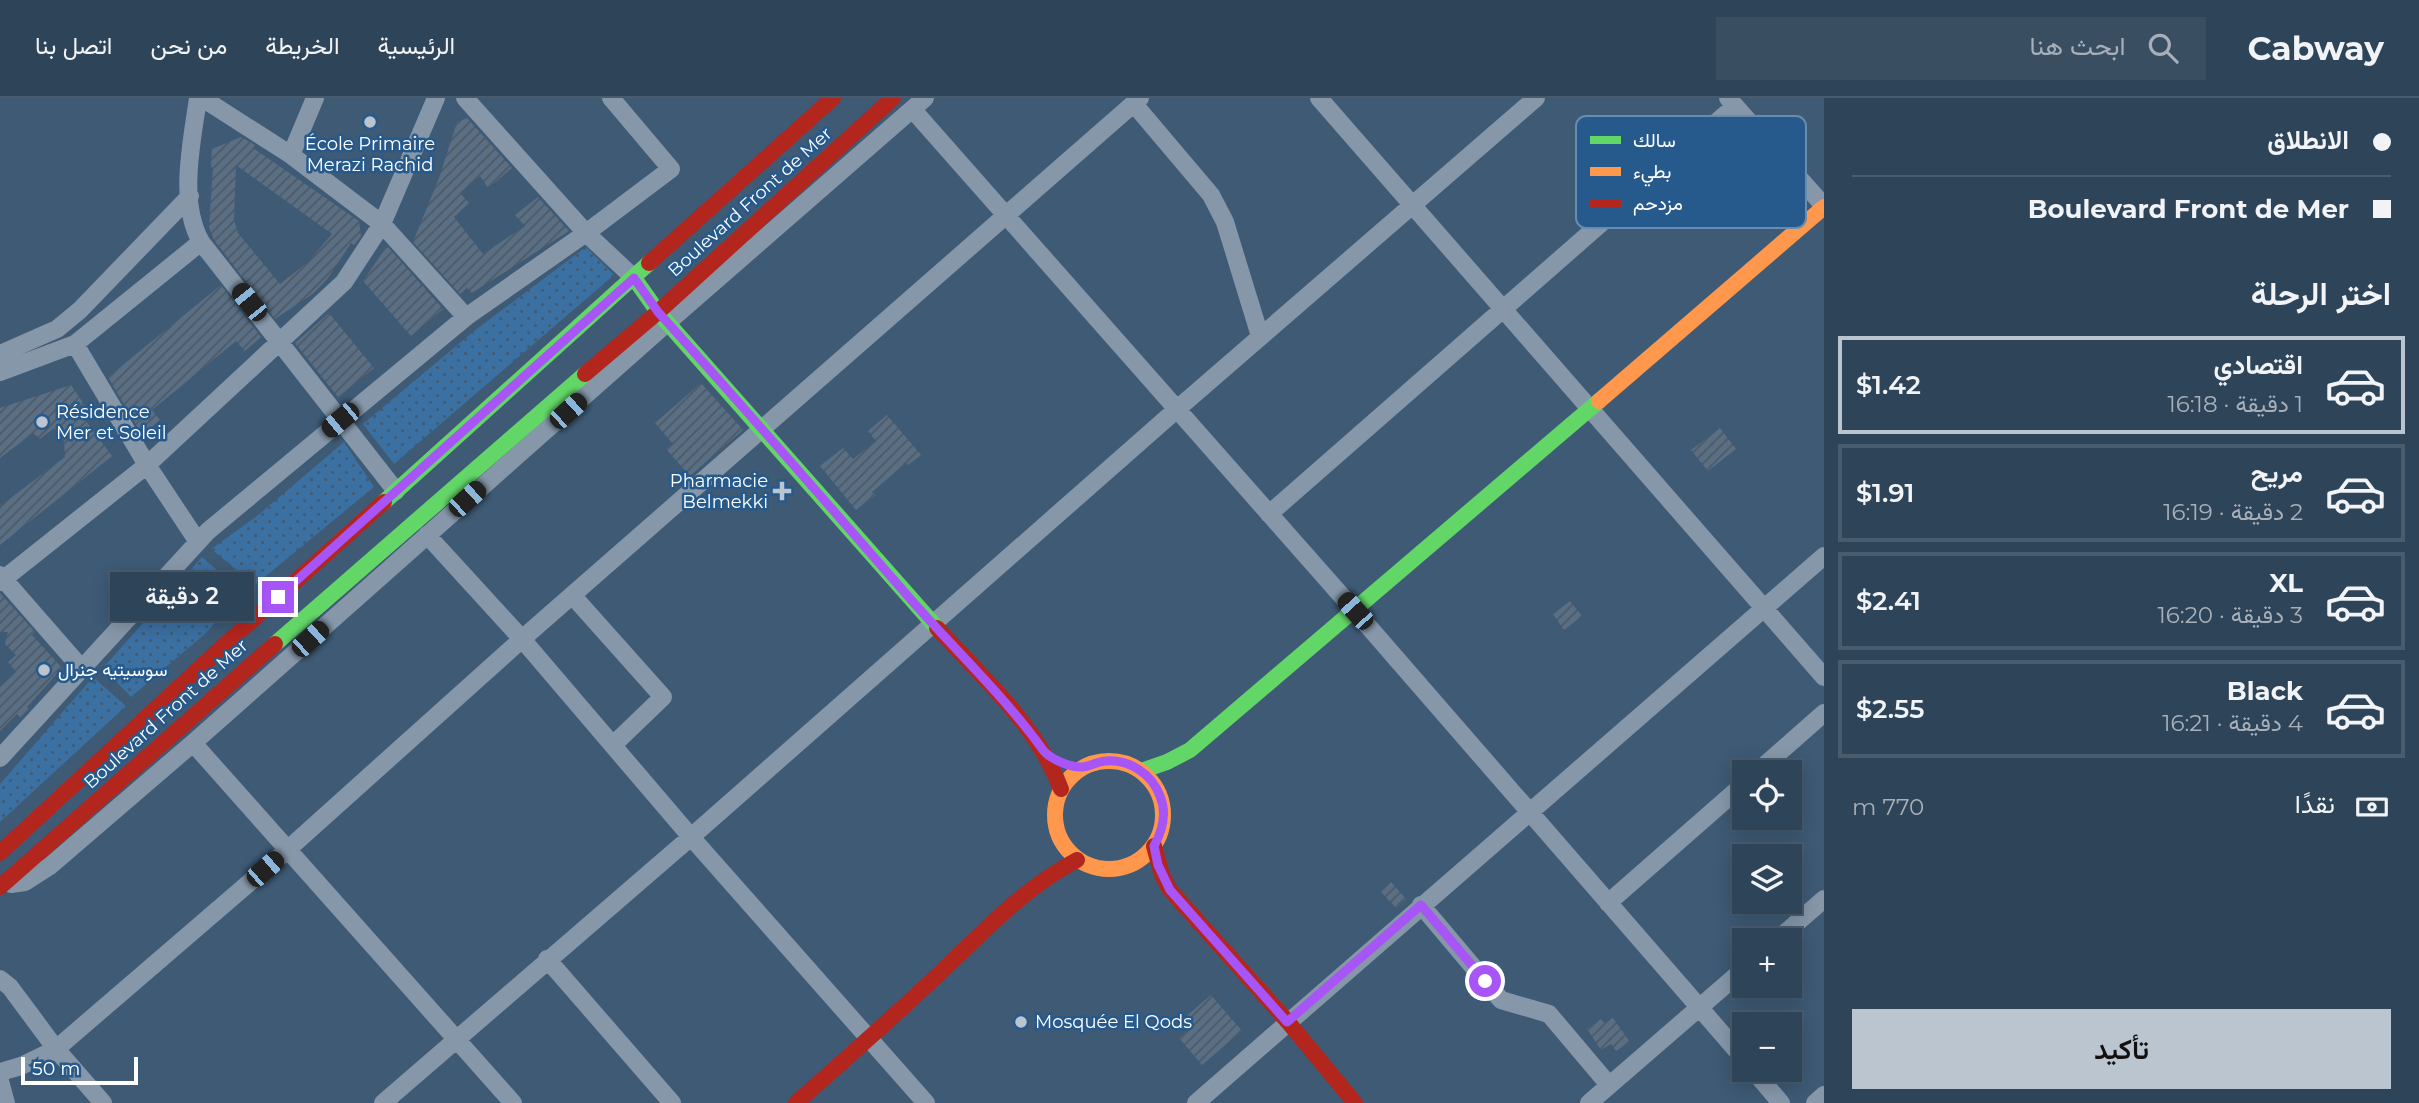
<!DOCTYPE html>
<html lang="ar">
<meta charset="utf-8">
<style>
body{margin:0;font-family:Montserrat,Vazirmatn,sans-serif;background:#3a4e61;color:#f1f3f6;direction:rtl;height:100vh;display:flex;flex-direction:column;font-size:26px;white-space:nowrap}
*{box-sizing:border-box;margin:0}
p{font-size:23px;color:#a7b0ba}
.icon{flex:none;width:38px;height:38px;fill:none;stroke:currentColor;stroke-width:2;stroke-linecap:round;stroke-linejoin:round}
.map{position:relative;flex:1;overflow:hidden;direction:ltr}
.drawer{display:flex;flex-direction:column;background:#2e4458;width:595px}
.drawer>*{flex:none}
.guide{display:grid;align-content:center;height:154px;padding:0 28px;background:#2e4458}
.controls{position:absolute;left:1732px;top:662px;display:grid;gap:14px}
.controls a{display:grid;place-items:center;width:70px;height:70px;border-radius:0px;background:#2e4458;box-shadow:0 4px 18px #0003,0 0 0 2px #495c6e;font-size:35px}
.scale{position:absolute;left:21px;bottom:18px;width:117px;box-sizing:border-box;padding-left:7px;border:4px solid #fff;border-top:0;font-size:19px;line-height:24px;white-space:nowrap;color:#fff;-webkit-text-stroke:5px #275a8c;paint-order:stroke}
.end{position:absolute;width:32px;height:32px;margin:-16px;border:9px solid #a855f7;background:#fff;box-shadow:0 0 0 4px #fff}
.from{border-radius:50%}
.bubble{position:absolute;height:49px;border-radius:0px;background:#2e4458;box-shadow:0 4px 18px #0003,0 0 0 2px #495c6e;font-size:23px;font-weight:600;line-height:49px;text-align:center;direction:rtl}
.car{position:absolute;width:21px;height:42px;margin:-21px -10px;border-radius:9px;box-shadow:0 0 5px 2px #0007;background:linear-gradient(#222 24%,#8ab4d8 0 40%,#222 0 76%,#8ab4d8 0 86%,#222 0)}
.guide b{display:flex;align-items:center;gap:24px;height:66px;font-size:26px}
.guide b+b{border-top:2px solid #495c6e}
.guide i{width:18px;height:18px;background:#f1f3f6}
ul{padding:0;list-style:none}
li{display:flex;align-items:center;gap:21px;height:98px;margin:0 14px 10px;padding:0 14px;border:4px solid #495c6e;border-radius:0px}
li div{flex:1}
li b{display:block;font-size:26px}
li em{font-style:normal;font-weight:600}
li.active{border-color:#bbc5cf}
li>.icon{width:63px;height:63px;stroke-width:1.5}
h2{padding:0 28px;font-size:32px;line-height:84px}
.pay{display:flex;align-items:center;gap:18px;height:77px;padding:0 28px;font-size:26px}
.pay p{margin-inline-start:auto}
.primary-button{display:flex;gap:14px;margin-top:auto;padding:14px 28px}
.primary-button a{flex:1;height:80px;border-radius:0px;background:#bbc5cf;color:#111;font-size:28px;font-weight:600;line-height:80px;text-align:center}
header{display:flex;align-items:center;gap:42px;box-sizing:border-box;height:98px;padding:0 35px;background:#2e4458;border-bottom:2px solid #495c6e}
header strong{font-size:33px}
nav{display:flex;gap:38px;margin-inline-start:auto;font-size:24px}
.search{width:490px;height:63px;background:#3a4e61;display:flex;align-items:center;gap:18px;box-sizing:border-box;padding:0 24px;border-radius:0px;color:#a7b0ba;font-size:26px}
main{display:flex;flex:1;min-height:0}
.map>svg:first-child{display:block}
.grass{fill:url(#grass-dots)}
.building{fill:url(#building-hatch);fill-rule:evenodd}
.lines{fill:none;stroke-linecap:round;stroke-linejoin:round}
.street{stroke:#8597a9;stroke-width:18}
.fast{stroke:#63d668;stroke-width:16}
.slow{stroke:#ff974d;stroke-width:16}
.jam{stroke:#b3261e;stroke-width:16}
.route{stroke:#a855f7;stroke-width:9}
.poi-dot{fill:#bbc5cf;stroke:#275a8c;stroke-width:2.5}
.labels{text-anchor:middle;stroke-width:5;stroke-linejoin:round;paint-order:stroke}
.poi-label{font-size:18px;fill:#fff;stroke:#275a8c;text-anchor:start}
.street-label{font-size:18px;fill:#fff;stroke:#275a8c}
.key{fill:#275a8c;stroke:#688cae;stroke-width:2}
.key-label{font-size:19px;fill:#fff}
</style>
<header>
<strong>Cabway</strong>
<div class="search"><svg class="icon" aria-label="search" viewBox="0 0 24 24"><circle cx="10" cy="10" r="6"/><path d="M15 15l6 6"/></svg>ابحث هنا</div>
<nav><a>الرئيسية</a><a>الخريطة</a><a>من نحن</a><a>اتصل بنا</a></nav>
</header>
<main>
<section class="drawer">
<div class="guide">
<b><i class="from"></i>الانطلاق</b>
<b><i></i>Boulevard Front de Mer</b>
</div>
<h2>اختر الرحلة</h2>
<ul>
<li class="active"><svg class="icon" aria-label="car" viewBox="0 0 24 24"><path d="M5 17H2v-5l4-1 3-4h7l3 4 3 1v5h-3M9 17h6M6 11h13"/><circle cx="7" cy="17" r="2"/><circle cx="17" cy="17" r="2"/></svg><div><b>اقتصادي</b><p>1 دقيقة · 16:18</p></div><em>$1.42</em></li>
<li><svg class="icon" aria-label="car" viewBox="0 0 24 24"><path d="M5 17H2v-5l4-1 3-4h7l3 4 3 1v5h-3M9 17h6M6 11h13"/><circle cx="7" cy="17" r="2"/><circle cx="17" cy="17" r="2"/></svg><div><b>مريح</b><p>2 دقيقة · 16:19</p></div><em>$1.91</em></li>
<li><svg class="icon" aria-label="car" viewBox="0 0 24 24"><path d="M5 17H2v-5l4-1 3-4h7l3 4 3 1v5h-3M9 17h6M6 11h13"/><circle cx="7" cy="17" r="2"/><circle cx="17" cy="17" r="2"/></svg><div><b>XL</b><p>3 دقيقة · 16:20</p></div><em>$2.41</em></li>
<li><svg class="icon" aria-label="car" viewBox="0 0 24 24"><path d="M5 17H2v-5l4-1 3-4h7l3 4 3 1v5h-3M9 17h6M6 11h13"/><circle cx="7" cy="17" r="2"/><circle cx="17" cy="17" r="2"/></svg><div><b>Black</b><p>4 دقيقة · 16:21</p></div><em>$2.55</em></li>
</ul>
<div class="pay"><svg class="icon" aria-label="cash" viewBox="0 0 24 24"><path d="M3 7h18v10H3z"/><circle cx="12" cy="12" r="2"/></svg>نقدًا<p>770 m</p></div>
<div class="primary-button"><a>تأكيد</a></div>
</section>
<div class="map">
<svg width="1824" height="1005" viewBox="0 0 1824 1005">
<defs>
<pattern id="grass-dots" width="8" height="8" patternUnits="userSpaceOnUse" patternTransform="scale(1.75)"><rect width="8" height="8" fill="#3b70a2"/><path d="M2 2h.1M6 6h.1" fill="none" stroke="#455a6e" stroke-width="1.8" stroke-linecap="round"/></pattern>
<pattern id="building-hatch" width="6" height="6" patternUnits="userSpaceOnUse" patternTransform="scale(1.75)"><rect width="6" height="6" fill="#596f85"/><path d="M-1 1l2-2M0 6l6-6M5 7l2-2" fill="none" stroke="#515860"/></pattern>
</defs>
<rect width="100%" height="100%" fill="#3e5a75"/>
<path class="grass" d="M586,149L614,177L394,366L363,326L474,233Z
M344,344L374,389L255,487L211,451L257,418Z
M202,459L242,494L206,535L131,599L103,570Z
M93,579L126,608L0,724V686Z"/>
<path class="building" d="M467,20L512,70L488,90L480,78L460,95L469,105L454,119L483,156L525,128L515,117L538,99L569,133L472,195L467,190L460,196L413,144L439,80L457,24Z
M241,39L255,47L253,50L359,123L361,138L354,147L351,145L328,180L314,195L275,221L214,142L209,129L213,70L211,69L212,51ZM236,67L332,136L308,164L280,186L238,135L234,122Z
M387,148L443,211L411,238L363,183Z
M221,187L261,239L245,253L236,243L152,312L160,322L142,337L108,279Z
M329,215L374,270L338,299L295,245Z
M701,285L743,332L690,378L666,351L673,346L655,325Z
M71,287L92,318L86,323L112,358L0,447V408L65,359L64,343L54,330L40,341L33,335L0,360V310Z
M887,317L921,357L908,367L906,365L872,394L876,397L856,412L820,368L843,350L853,361L876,343L868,333Z
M1720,330L1736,351L1708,373L1691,352Z
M0,495L35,534L32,537L62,570L27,609L29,611L21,620L17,616L0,633V589L16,574L8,564L16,557L5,546L8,534H0Z
M1570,503L1582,518L1564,532L1553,516Z
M1391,784L1406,801L1396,810L1381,794Z
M1211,897L1242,933L1202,967L1179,940L1192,929L1184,920Z
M1613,920L1630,944L1616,953L1611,946L1601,952L1587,931L1601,921L1604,925Z"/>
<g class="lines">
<path class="street" d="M198,0C192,44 178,103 201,144L396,393
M202,0L291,57L382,126L466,219
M465,0L586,135L634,180
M1319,0L1824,579
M1728,0L1824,108
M1134,6L1211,97L1225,124L1260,238
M913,12L1355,513L1745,962
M291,57L315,0
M75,246L201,144
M0,256L57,231L80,212L190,98
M0,274L75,246L147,367L198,444
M1269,416L1735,8
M427,437L522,541L691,739L926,1005
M0,477L82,571
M0,484L147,367L344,184L382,126L436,0
M572,497L663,599L613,647
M193,645L513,1005
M0,660L208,433L466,219L586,135L671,71L611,0
M1757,674L1824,615
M11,786L25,784L50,768L193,645L668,224L925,0
M1608,805L1745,685
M1421,807L1501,902L1549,916L1609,987
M1777,842L1824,801
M547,861L672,1005
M0,881L10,889L56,951L103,1005
M1752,971L1781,1005
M0,974L21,968L56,951L286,753L522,541L1140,0
M0,983L6,1005
M383,1005L691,739L1176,312L1536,0
M1196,1005L1824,458
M1589,1005L1745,870
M1815,1005L1824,997"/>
<path class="fast" d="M634,180L658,214L937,530
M384,404L649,165
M275,546L585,276
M1141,673L1167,664L1190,652L1599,303"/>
<path class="slow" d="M1599,303L1824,109
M1055 717a54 54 0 1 1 108 0a54 54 0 1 1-108 0Z"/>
<path class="jam" d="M649,165L833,0
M585,276L658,214L893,0
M937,530C983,580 1036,626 1061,691
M1154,748L1162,777L1170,792L1288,924L1355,1005
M0,755L219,552L384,404
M0,789L275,546
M796,1005C845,962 893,919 940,875C983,834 1024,790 1077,762"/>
</g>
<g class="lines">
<path class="route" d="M278,499L634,180L658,214C745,310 829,408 914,505C957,554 1005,599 1043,652C1050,661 1069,669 1081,669C1088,670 1097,663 1106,663C1129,661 1152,676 1160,698C1167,715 1163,732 1154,748L1158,767L1170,792L1287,924L1421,807L1485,883"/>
</g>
<g class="poi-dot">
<circle cx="370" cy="24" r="7"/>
<circle cx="42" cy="324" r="7"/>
<path d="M778.5 382.5h7v7h7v7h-7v7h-7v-7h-7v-7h7z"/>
<circle cx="44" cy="572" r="7"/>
<circle cx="1021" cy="924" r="7"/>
</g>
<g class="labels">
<g class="poi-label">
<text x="370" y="52" text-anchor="middle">École Primaire<tspan x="370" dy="21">Merazi Rachid</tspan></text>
<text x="56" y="320">Résidence<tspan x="56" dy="21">Mer et Soleil</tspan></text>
<text x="768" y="389" text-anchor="end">Pharmacie<tspan x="768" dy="21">Belmekki</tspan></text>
<text x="58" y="578">سوسيتيه جنرال</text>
<text x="1035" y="930">Mosquée El Qods</text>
</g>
<g class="street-label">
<text transform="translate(750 104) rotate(-42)" y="6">Boulevard Front de Mer</text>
<text transform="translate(166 616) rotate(-42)" y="6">Boulevard Front de Mer</text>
</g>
</g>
<rect x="1576" y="18" width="230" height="112" rx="10" class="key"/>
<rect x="1590" y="38" width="31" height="8" fill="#63d668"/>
<rect x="1590" y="69" width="31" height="9" fill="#ff974d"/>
<rect x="1590" y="101" width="31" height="8" fill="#b3261e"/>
<g class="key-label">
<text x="1633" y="49">سالك</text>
<text x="1633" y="80">بطيء</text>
<text x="1633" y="112">مزدحم</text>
</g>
</svg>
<div class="controls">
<a><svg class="icon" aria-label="locate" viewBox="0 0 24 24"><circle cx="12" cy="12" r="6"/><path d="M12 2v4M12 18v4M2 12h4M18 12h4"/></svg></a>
<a><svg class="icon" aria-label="layers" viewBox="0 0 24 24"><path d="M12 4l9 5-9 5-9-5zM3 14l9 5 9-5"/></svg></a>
<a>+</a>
<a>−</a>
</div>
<div class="scale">50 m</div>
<i class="end from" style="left:1485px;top:883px"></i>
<i class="end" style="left:278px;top:499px"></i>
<div class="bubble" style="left:110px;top:474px;width:144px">2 دقيقة</div>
<i class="car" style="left:249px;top:204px;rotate:321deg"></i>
<i class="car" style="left:568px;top:313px;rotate:48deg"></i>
<i class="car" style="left:340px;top:322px;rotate:230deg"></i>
<i class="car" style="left:467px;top:401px;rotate:48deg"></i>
<i class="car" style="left:1355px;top:513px;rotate:318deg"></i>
<i class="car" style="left:310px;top:541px;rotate:48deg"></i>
<i class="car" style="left:265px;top:771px;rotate:49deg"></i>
</div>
</main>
